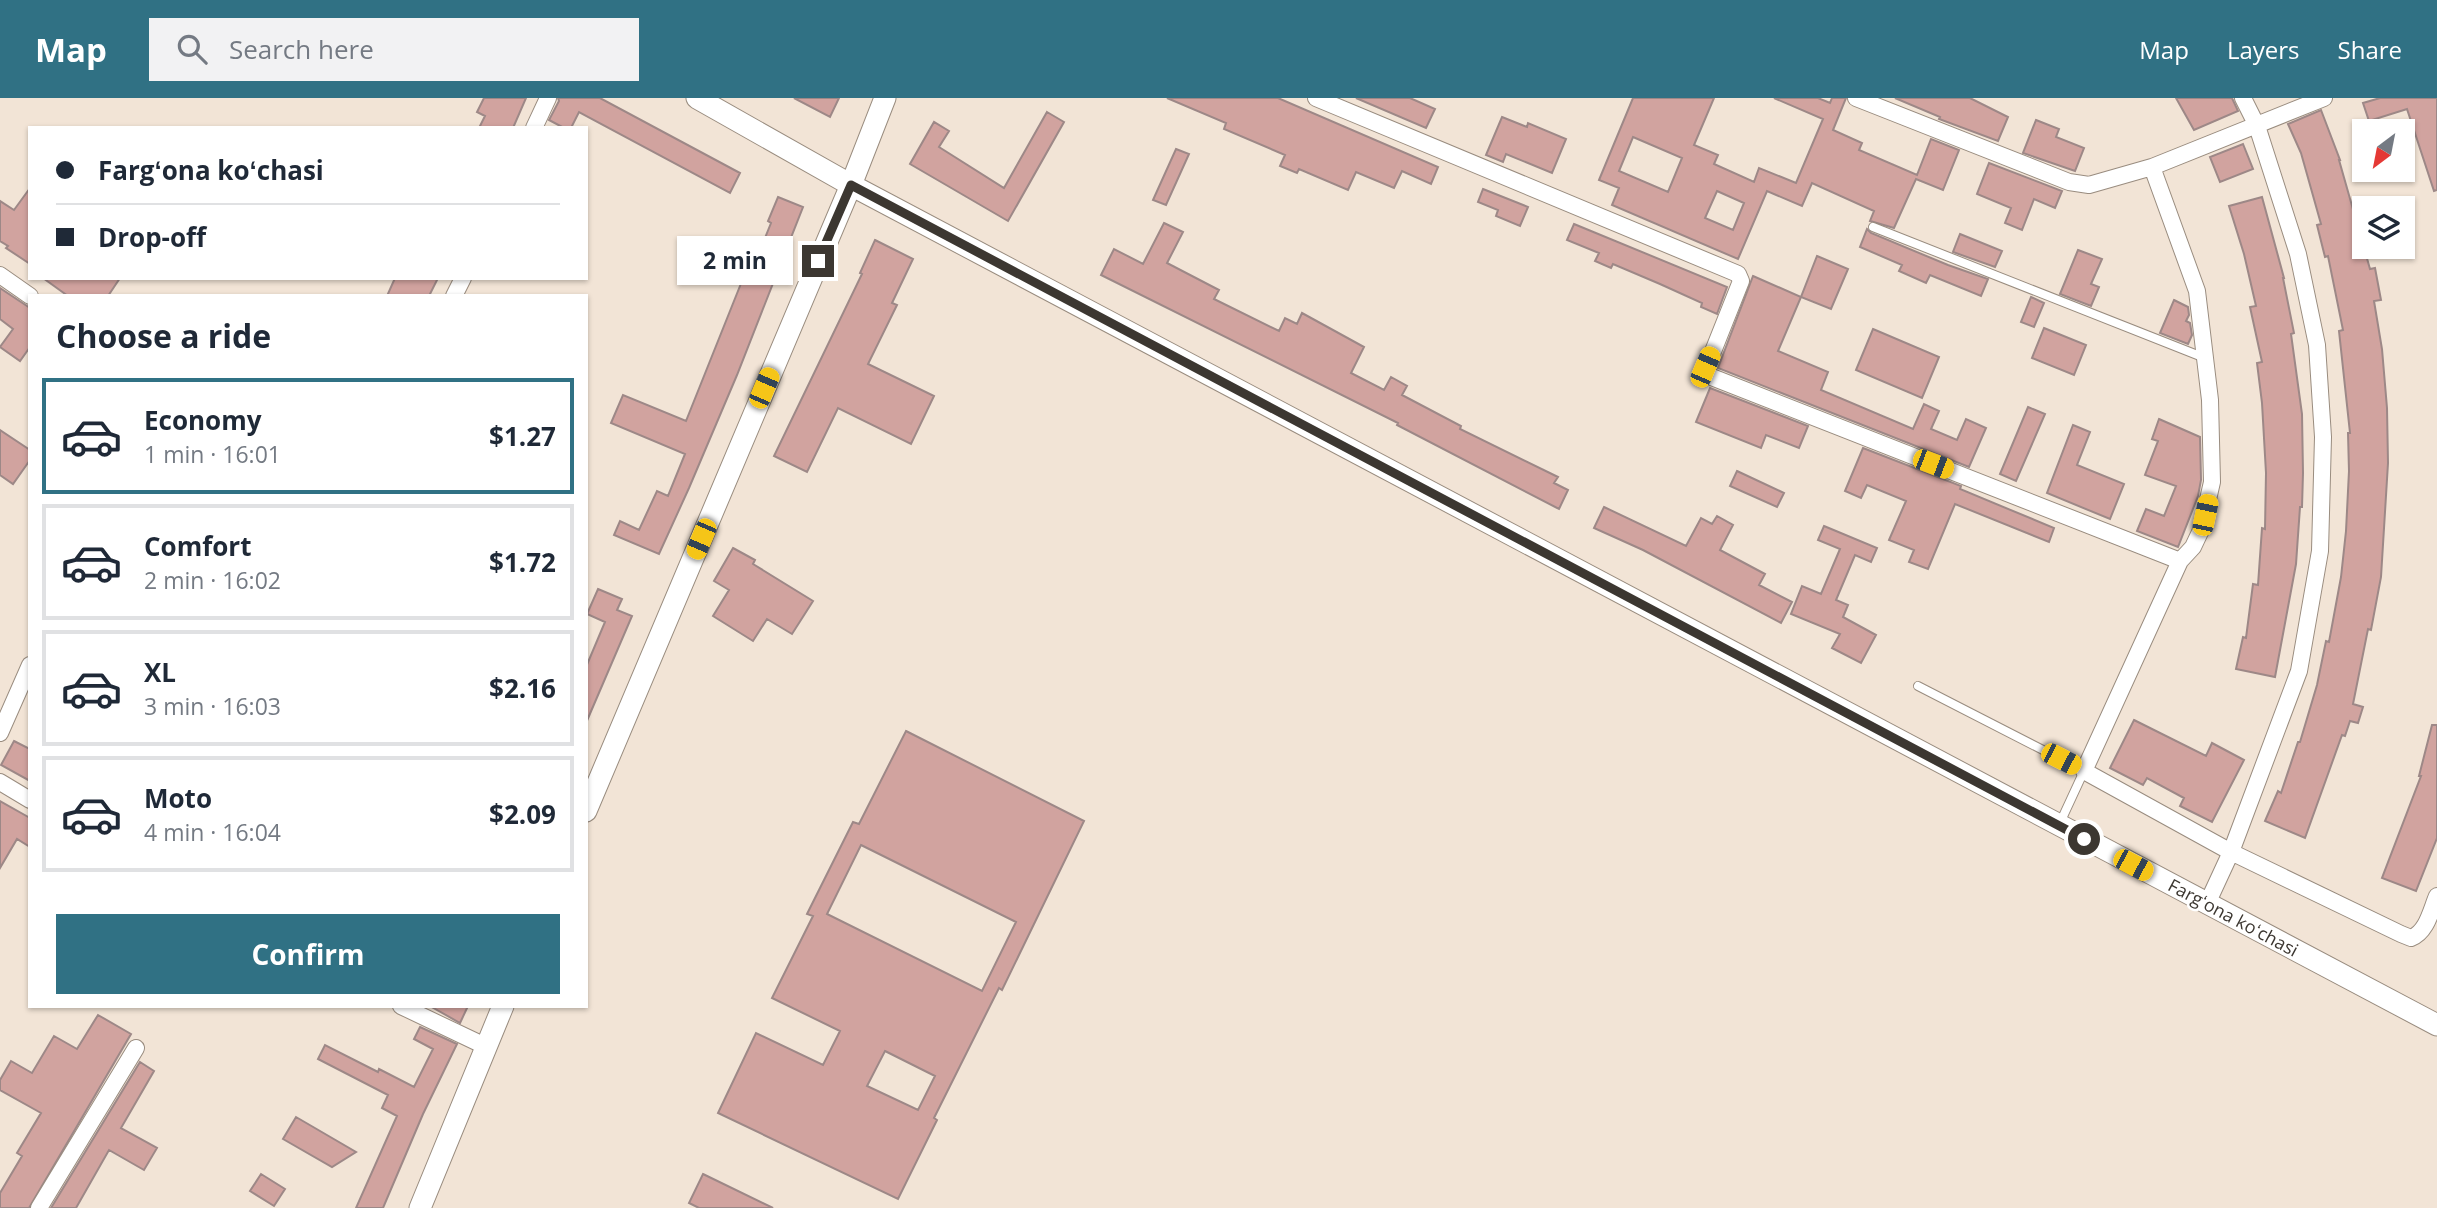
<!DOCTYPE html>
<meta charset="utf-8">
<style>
body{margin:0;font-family:"Open Sans",sans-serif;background:#f2f2f3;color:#1f2937;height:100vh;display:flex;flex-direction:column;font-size:26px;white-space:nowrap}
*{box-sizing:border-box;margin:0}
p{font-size:23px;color:#747a83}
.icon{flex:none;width:38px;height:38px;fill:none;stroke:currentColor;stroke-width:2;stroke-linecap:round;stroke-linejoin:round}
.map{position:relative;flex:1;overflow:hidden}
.sheet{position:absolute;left:28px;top:196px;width:560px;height:714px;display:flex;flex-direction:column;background:#fff;border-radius:0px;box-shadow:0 2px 5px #0004}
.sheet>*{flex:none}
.hud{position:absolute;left:28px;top:28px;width:560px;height:154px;border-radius:0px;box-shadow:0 2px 5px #0004;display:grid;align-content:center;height:154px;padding:0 28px;background:#fff}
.needle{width:46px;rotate:212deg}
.tools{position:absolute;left:2352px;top:21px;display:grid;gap:14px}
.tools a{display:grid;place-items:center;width:63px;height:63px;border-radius:0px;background:#fff;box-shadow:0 2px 5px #0004;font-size:35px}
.end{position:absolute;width:32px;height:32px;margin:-16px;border:9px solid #3c3731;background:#fff;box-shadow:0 0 0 4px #fff}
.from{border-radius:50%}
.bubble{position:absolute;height:49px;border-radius:0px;background:#fff;box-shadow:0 2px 5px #0004;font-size:23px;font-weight:700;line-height:49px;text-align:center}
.car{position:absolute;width:21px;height:42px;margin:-21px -10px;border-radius:9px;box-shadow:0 0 5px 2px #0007;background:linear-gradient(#f5c518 24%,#345 0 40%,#f5c518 0 76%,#345 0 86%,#f5c518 0)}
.hud b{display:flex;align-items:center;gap:24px;height:66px;font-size:26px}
.hud b+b{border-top:2px solid #e0e1e3}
.hud i{width:18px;height:18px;background:#1f2937}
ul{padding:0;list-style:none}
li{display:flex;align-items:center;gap:21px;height:116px;margin:0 14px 10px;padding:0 14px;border:4px solid #e0e1e3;border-radius:0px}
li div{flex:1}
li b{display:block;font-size:26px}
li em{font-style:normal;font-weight:700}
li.on{border-color:#307184}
li>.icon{width:63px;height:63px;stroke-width:1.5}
h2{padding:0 28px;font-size:32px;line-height:84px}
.action{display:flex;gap:14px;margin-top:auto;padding:14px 28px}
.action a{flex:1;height:80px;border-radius:0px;background:#307184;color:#fff;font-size:28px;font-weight:700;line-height:80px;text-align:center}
header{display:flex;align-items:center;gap:42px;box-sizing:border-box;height:98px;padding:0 35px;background:#307184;color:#fff}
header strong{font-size:33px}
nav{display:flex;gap:38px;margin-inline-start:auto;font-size:24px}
.search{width:490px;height:63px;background:#f2f2f3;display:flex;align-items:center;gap:18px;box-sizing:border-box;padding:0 24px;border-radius:0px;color:#747a83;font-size:26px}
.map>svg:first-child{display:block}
.building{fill:#d1a39f;stroke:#9d8887;stroke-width:2;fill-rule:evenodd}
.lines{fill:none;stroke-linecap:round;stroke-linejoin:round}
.service-casing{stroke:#998c7f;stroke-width:10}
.minor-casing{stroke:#998c7f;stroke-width:18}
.tertiary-casing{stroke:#998c7f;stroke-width:23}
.service{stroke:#fff;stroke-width:8}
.minor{stroke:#fff;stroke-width:16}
.tertiary{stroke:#fff;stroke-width:21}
.route{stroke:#3c3731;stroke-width:9}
.labels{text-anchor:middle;stroke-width:5;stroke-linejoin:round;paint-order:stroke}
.street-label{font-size:18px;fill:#3c3731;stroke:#fff}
</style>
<header>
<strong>Map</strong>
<div class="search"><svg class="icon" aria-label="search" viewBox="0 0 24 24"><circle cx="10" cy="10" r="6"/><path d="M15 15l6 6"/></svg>Search here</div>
<nav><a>Map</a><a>Layers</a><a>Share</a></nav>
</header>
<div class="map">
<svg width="2437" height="1110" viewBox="0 0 2437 1110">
<rect width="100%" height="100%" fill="#f2e4d6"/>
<path class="building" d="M484,0H526L513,30H479L485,18L477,14Z
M558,0H600L740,75L730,95L579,14L571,30H564L549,22L559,3Z
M794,0H839L830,19Z
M1167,0H1278L1438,69L1431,86L1402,73L1394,90L1356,74L1348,92L1299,71L1297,75L1280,68L1285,57L1224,31L1226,25Z
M1356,0H1410L1435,11L1426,30Z
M1633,0H1714L1694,47L1718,57L1714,66L1754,84L1759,70L1796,85L1823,21L1774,0H1818L1830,5L1832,0H1846L1833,32L1862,45L1859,52L1917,77L1931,41L1959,52L1943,92L1916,81L1894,130L1870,123L1874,113L1812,85L1802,108L1767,93L1738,161L1612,107L1619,90L1599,82ZM1633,39L1682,60L1668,94L1619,73ZM1717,93L1744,105L1733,132L1705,120Z
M1895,0H1970L2008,19L1998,43L1939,21L1940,19Z
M2176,0H2232L2238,13L2194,32Z
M2380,0H2437V92L2434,93L2407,11L2369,23L2363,5Z
M2321,12L2340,62H2339L2370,171L2375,170L2381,202L2374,203L2382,251L2387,310L2388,365L2381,479L2371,532L2368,531L2353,606L2363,609L2358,625L2350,623L2345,638L2342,637L2305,740L2265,723L2278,693L2281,695L2298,644H2300L2317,587L2326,543L2329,544L2341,479L2346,433L2349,373L2348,335H2350L2339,233L2343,232L2328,158L2325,159L2317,127L2321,126L2301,55L2288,26Z
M1047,14L1064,24L1008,123L910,66L934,24L949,33L939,49L1004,90Z
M1502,19L1527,29L1528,25L1566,41L1552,75L1506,56L1503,64L1486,57Z
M2036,22L2059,31L2056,39L2084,50L2075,73L2023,55Z
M2243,46L2253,71L2220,84L2210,59Z
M1176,51L1189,56L1166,107L1153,102Z
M1989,65L2062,93L2055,110L2034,101L2022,132L2005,125L2011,110L1977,96Z
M30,90V166L6,150L8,148L0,143V103L14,112Z
M1483,91L1528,109L1520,128L1496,118L1498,112L1478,104Z
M778,99L803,109L737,277L689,390L659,456L614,437L620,423L639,432L657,393L668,398L685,356L611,325L623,297L686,323L750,163L755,165L771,125L768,123Z
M2262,99L2284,180H2283L2294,235L2291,236L2302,316L2303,375L2302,409H2300L2296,466L2275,579L2236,571L2243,539L2246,540L2253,486L2258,487L2262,430L2265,431L2266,375L2262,305L2257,265L2262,264L2250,209L2256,208L2244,156L2229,108Z
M1164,125L1183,134L1167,165L1219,192L1214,201L1279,233L1285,220L1297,226L1302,215L1364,249L1351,275L1384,292L1391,279L1407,288L1402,297L1461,328L1460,331L1558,379L1554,385L1568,392L1559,411L1397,327L1398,325L1101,177L1114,151L1143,166Z
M1574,126L1727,189L1717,216L1701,209L1702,205L1660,186L1613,166L1611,170L1595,163L1599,155L1567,142Z
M1867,131L1871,135L1948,167L1988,181L1981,198L1930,177L1926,185L1899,173L1902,167L1860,149Z
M1960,136L2002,153L1995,169L1953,154Z
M875,142L913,161L892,205L897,207L868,266L934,298L911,346L838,310L807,374L774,358L862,176L860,175Z
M2078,152L2102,161L2091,186L2099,189L2091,208L2060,196Z
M1817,158L1848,171L1831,211L1801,199Z
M1753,178L1801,199L1778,253L1828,274L1821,292L1913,331L1924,306L1939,313L1931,331L1957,342L1966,321L1986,330L1969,369L1718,270Z
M43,180H120L108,198H68Z
M395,180H438L429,198H387Z
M0,190L30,210V249L20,263L0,249L13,231L0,221Z
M2031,199L2044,205L2034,229L2021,224Z
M2174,202L2188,209L2189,217L2186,223L2190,225L2192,237L2188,246L2160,235Z
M2044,230L2086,247L2074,277L2032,260Z
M1873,231L1939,259L1922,300L1856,272Z
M1710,290L1808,328L1799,350L1766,337L1761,350L1696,324Z
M2028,309L2045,316L2016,383L2000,376Z
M2159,321L2200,339L2201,382L2198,398L2178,449L2137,433L2146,411L2164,418L2176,388L2145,377L2158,343L2152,341Z
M2073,327L2090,334L2077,367L2124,386L2110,421L2047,395Z
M0,332L30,352V362L13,386L0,377Z
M1863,350L1961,388L1960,391L2054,430L2049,444L1955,406L1928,471L1909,464L1914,452L1889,442L1906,403L1867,387L1861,400L1845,393Z
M1737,373L1784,395L1777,409L1730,388Z
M1604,409L1686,448L1701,420L1712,426L1717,418L1733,427L1720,452L1765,476L1759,487L1792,504L1781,525L1643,452L1594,430Z
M1824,428L1877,450L1871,464L1855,457L1836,502L1848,507L1843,519L1876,537L1861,565L1832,550L1840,536L1791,516L1802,488L1821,496L1840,451L1818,442Z
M733,450L755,462L753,466L813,503L792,536L767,521L753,543L713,518L729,492L714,483Z
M598,491L622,501L617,512L632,518L586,625V569L605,524L587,516Z
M2134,622L2206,658L2212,645L2244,662L2212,724L2180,708L2184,700L2147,680L2143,687L2110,670Z
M2432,627H2437V740L2416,793L2382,780L2421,678H2419Z
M906,633L1084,723L1002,892L999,890L934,1020L937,1022L898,1101L718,1015L756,935L823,967L840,933L772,900L813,818L807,816L853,724L859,726ZM861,747L1016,824L982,893L827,816ZM885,953L935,978L918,1012L867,988Z
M14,643L30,651V683L1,667Z
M0,703L30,720V749L17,741L0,770Z
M430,908H468L460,925Z
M98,917L131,936L29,1110H0V1095L22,1058L17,1055L41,1015L0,992V982L11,963L32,975L54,938L77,951Z
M420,929L457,946L423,1016L383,1110H356L397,1018L382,1010L388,997L318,961L325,947L378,974L379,971L414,989L433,951L414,941Z
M140,964L154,973L121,1030L157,1050L144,1072L109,1052L76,1110H51Z
M296,1019L356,1054L332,1069L283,1041Z
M261,1076L285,1091L274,1108L250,1093Z
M703,1076L773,1110H699L689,1105Z"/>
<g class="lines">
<g class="service-casing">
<path id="service" d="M1873,129L2205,260
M1918,588L2084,673L2059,727"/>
</g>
<g class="minor-casing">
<path id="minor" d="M1316,0L1738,176L1741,183L1704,276L2180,463
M1856,0L2069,84L2089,87L2152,69L2324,0
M534,30L548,0
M2152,69L2197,193L2210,302L2212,384L2201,432L2193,449L2180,463L2084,673L2231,754L2401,836L2411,840C2427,834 2431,812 2437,798
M0,177L30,198
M454,198L463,180
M0,635L30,567
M0,684L30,702
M2207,806L2231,754L2299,573L2320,453L2323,339L2317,247L2298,156L2257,28L2243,0
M401,908L485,948
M39,1110L136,950"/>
</g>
<g class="tertiary-casing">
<path id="tertiary" d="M697,0L851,87L2437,927
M586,713L851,87L885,0
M420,1110L503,908"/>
</g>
<use href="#service" class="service"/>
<use href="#minor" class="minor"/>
<use href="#tertiary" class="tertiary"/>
</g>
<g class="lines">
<path class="route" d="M818,163L851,87L2084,741"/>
</g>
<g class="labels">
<g class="street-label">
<text transform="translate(2233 820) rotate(28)" y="6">Fargʻona koʻchasi</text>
</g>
</g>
</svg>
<div class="tools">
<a><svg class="needle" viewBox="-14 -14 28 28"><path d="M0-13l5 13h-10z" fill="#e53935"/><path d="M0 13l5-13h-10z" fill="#747a83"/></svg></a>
<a><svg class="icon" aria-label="layers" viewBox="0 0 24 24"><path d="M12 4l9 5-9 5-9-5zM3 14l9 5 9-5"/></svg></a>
</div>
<i class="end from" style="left:2084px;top:741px"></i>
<i class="end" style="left:818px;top:163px"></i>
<div class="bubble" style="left:677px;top:138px;width:116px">2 min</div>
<i class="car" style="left:1705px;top:269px;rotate:23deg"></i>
<i class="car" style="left:764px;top:290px;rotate:23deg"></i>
<i class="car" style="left:1933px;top:366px;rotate:111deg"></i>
<i class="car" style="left:2205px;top:417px;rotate:12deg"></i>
<i class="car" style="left:701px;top:441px;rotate:203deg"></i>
<i class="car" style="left:2061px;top:661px;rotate:117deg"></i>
<i class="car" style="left:2133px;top:767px;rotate:118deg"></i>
<div class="hud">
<b><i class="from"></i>Fargʻona koʻchasi</b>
<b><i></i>Drop-off</b>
</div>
<section class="sheet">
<h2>Choose a ride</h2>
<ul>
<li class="on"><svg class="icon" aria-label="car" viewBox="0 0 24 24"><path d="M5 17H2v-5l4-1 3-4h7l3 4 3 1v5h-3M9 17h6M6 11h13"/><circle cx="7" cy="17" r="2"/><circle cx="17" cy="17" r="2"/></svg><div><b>Economy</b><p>1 min · 16:01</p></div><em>$1.27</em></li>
<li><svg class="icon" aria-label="car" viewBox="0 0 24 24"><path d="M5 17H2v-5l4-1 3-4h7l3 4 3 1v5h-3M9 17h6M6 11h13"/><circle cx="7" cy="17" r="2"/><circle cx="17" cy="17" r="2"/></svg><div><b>Comfort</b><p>2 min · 16:02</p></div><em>$1.72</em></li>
<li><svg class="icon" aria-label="car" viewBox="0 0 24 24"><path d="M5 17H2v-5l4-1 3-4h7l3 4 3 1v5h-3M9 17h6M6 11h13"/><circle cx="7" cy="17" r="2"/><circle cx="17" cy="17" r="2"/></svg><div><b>XL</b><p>3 min · 16:03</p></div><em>$2.16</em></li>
<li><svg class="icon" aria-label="car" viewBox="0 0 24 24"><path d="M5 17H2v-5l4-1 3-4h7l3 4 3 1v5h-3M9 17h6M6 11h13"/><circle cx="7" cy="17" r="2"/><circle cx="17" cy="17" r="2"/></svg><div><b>Moto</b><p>4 min · 16:04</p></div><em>$2.09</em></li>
</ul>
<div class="action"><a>Confirm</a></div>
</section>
</div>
